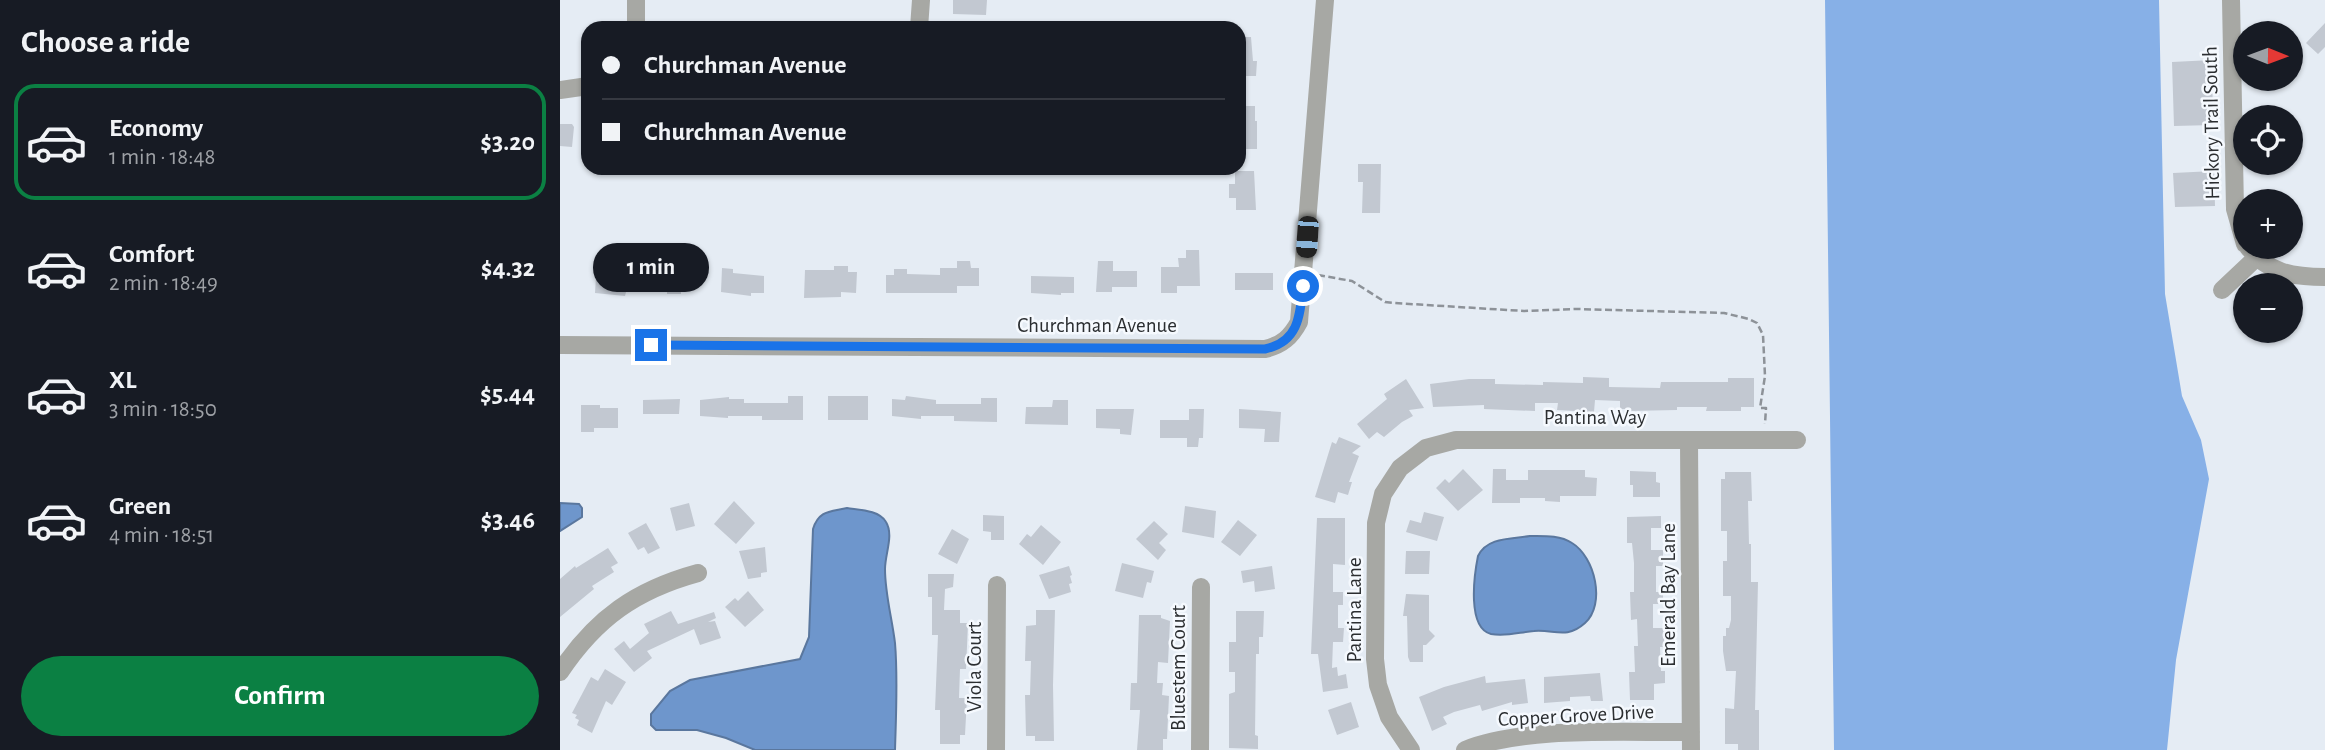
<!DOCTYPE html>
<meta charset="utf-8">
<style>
body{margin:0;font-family:"Alegreya Sans",sans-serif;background:#242831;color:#f1f3f6;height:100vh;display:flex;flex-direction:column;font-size:26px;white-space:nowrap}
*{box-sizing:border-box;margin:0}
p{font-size:23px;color:#9ea1a6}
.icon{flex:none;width:38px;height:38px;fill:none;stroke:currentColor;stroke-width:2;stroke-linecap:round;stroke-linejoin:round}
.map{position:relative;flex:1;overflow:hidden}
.side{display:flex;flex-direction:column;background:#171b24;width:560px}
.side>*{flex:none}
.hud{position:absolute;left:21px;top:21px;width:665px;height:154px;border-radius:21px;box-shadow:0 2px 5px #0004;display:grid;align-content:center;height:154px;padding:0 21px;background:#171b24}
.needle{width:46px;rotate:91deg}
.tools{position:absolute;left:1673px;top:21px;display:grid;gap:14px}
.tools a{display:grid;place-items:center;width:70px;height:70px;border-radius:50%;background:#171b24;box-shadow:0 2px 5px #0004;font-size:35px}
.end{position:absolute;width:32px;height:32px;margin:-16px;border:9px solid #1a73e8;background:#fff;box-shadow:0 0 0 4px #fff}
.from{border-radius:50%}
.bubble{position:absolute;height:49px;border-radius:24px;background:#171b24;box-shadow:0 2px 5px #0004;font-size:23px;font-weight:700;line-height:49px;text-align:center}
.car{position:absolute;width:21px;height:42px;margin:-21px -10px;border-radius:9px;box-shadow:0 0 5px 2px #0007;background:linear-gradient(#222 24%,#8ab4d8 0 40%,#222 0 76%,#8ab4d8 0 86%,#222 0)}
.hud b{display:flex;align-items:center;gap:24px;height:66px;font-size:26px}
.hud b+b{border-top:2px solid #363941}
.hud i{width:18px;height:18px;background:#f1f3f6}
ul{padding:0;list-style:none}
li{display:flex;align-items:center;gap:21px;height:116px;margin:0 14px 10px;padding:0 7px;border:4px solid transparent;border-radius:21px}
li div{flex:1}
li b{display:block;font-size:26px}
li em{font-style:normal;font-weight:700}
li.on{border-color:#0b8043}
li>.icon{width:63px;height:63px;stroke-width:1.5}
h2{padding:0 21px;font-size:32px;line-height:84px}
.primary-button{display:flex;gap:14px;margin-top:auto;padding:14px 21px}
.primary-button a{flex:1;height:80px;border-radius:42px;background:#0b8043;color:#fff;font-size:28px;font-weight:700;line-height:80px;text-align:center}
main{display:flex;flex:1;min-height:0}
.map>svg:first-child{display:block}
.forest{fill:#87b0e7}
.water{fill:#6e96cc;stroke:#5a779e;stroke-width:2}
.building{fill:#c2c8d1}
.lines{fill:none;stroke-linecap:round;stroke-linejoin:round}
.path{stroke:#8d9298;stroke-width:2.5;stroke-dasharray:7 3.5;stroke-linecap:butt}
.minor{stroke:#a7a8a4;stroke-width:18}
.route{stroke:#1a73e8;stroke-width:9}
.labels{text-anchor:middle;stroke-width:5;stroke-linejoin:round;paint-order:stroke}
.street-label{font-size:21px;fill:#2b2e31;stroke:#f5f9fe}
</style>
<main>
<section class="side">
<h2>Choose a ride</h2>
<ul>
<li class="on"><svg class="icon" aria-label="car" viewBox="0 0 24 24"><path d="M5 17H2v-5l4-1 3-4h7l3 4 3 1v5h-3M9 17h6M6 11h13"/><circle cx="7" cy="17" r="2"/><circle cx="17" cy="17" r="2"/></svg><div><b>Economy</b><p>1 min · 18:48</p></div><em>$3.20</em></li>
<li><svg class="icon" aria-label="car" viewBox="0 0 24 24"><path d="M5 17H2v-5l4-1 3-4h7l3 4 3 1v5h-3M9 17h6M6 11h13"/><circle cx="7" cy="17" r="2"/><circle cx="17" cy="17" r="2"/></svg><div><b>Comfort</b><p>2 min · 18:49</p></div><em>$4.32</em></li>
<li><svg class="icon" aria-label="car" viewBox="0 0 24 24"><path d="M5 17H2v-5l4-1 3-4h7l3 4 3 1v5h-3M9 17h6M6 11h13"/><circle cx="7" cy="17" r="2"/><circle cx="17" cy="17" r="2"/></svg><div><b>XL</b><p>3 min · 18:50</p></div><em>$5.44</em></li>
<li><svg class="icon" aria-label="car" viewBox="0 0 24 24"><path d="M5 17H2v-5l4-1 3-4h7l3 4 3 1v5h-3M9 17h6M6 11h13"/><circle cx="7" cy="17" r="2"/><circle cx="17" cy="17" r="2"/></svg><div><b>Green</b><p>4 min · 18:51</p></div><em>$3.46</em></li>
</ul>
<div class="primary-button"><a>Confirm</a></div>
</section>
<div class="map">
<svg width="1765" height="750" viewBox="0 0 1765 750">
<rect width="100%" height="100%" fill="#e5ecf4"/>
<path class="forest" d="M1265,0H1599L1605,294L1622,396L1641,440L1649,479L1616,660L1607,750H1274Z"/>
<path class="water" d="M0,503L19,504L22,508V517L0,531Z
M287,508C299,510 319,510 326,522C334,535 325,554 325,569C325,594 332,618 335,643C338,678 336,714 335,750H195L166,738L137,730H96L91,725V714L110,691L130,680L240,659L249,637L253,529C259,510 270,512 287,508Z
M970,536C984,536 1000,535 1012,543C1035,557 1046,604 1025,623C1006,640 994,629 974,631C960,632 946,637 931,634C907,628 914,576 918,556C927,537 951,539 970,536Z"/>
<path class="building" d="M393,0H427L426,15L393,14Z
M1765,23V47L1758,54L1746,43Z
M679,37H691L693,61H697L696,76H679Z
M1652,60L1653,125L1614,126L1612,62Z
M679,106H695V121H697V149H679Z
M0,124H12L14,127L12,147L0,146Z
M798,164H821L820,213H802L803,182H798Z
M675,171H694L696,210H676V198H669V184H675Z
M1654,171L1655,206L1615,207L1613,173Z
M626,250H639L640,286H617V293H601V267H619L618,258H626Z
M397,261H410L411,268H419V286H397V293H326V275H334V269H347V274L380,275V268H397Z
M538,261H553V271H577V287H552V292H536Z
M274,266H288V272H297L296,293L281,292V297L244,298L245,270H274Z
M107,267H135V290H121V294H107Z
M162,268L173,269V273L204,276V293H191V296L161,292Z
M675,273H713V290H675Z
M50,274L79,276V292H66L65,296L35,293L36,276L50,277Z
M471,276L514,277V293H501V295L471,293Z
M1023,377L1049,378V387L1100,388L1101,382H1168V378H1194V407H1181V411H1146L1147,407H1117V410L1068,411V409H1060V401L1035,400L1034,412L997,410L998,403H975V411L924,409V405L873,407L870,384L909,379H935V384L983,385V382L1023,383Z
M846,379L864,408L849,410L853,416L842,422L824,437L817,432L809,439L797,424L827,399L824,394Z
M228,396H243V420H202V416H168V418L140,416V400L169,397V399H184V403H228Z
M268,396H308V420H268Z
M346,396L376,400V404H421V398H437V422L394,421V416H361V419L332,416V399L345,400Z
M120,399L119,414H83V400Z
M493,400H508V425L465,424L466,407H492Z
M21,405H40V408H58V428H34V432H21Z
M536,409H574L571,435L560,434V429L536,428Z
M629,409H644L643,438H639L638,447H627V438H600V420H629Z
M679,409L721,412L719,442H704L705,429L679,428Z
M779,437L801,446L792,453L799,456L789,482H792L788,495L778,492L775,503L755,497L772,442L776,444Z
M903,469L923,490L898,511L876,488L885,479L889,483Z
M933,469H946V480H968V470H1025V477L1037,478L1036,496H1000V502L985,501V498H960V503H932Z
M1070,471L1096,472V482L1100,483V497H1073V485H1070Z
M1165,472H1191L1192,501H1188L1189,544H1191V582H1198L1195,710H1199V750H1178V744H1165V708L1174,709L1176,671H1166L1163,651V636H1166V628H1169L1171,620V596H1163V561H1167V531H1161V479H1165Z
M174,501L195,523L176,544L154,524Z
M129,503L135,526L116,531L110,508Z
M625,506L656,511L654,538L622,532Z
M864,512L884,517L877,541L846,532L850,520L861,523Z
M423,515L444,516V540H431V532L423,531Z
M1101,516V528H1091V550H1103V566H1096V592H1103V604H1093V628H1104V647H1100L1101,671H1105V683L1094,684V700H1070L1069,672H1075L1074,646H1078L1077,619L1071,620L1070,592H1074V563L1072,543H1067V517Z
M757,518H785V565L773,564V592H783V605H778V628H784L783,642H773L772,668L777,667L778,676L786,674L788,688L763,692L758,654H751Z
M678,520L697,535L680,556L661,542Z
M594,521L608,534L599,543L606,550L598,560L576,539Z
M86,523L100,548L88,554L84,547L78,550L68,533Z
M481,525L501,542L483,565L459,544L467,534L471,537Z
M392,529L409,539L397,564L378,554Z
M205,547L207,572L201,573V577L188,579L179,551Z
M48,548L58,563L51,567L54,572L32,586L34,589L0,617V579L15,566L16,568Z
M846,551H870L869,574H845Z
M562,563L594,571L591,583L587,582L583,598L555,591Z
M509,566L512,575L510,576L512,583L509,584L511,592L489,599L479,575Z
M712,566L715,589L695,592L694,581L683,583L681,571Z
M368,574H394L393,587L385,589L384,610H400V623H408L406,669H400L399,698H407L405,735H400V744H380V710H375L378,635H372V597H368Z
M188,591L204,610L185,627L165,607L175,598L178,601Z
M846,594L869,595V630L875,636L866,645H863V662H850L848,657L847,616H843Z
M476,610H495L493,685L494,741H475V736H466L465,695H470L471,661H465L466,626L476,625Z
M111,611L118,624L154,612L156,618L148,622L155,621L161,638L140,645L134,629L87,651L92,658L74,672L54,649L64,641L70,649L89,633L84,624Z
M676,611H704L703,637H699V654H696L695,735L698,736V749L669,748V694L675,692V672H669V642H676Z
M579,615H601V618L610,621L608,663L598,662L597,683H603L602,695L609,696L607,739H603V750H577L580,710H570L571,683H577Z
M45,669L66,682L52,705L46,701L32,733L17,725L19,720L15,718L17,715L12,713L31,677L38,681Z
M1040,673L1043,701H1031L1030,696L1010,697V701L984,703V677Z
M925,676L926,683L965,679L968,703L952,705V702L922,711L920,705L894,712L883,717L887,724L872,731L859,697L884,687Z
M791,702L799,727L777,735L768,710Z"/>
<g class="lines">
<path class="path" d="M758,275L792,281L825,302L834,303L964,311L1016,309L1164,313L1189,319L1197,323L1203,335L1205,376L1200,408H1206L1205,424"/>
<path class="minor" d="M1671,0L1675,209L1685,244
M76,28V0
M359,28L361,0
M0,90L28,86
M1688,247C1708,273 1733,277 1765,277
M1662,290L1696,258
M0,345L705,349C722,345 731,337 739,322L765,0
M1129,440L1131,750
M0,672C36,618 76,590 138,573
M436,750L437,585
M640,750L641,587
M851,750L829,717L818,685L815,659L816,523L823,494L840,468L866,448L896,440H1237
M905,750C964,726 1066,733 1131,732"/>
</g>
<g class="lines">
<path class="route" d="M91,345L705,349C739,342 740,315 743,286"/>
</g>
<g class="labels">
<g class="street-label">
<text transform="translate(1651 123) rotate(-91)" y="7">Hickory Trail South</text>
<text x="537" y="332">Churchman Avenue</text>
<text x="1035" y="424">Pantina Way</text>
<text transform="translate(1108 595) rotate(-90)" y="7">Emerald Bay Lane</text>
<text transform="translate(794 610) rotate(-90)" y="7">Pantina Lane</text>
<text transform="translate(414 667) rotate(-90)" y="7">Viola Court</text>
<text transform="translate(618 668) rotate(-90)" y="7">Bluestem Court</text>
<text transform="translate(1016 715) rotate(-3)" y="7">Copper Grove Drive</text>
</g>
</g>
</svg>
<div class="tools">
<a><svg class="needle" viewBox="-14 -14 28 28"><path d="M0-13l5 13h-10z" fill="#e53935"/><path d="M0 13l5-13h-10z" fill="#9ea1a6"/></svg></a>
<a><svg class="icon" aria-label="locate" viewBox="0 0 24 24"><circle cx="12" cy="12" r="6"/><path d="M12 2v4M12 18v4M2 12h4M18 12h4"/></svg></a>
<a>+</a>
<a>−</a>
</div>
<i class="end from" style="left:743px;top:286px"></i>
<i class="end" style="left:91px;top:345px"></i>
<div class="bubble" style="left:33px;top:243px;width:116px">1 min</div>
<i class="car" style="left:747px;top:237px;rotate:184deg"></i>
<div class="hud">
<b><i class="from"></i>Churchman Avenue</b>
<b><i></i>Churchman Avenue</b>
</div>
</div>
</main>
